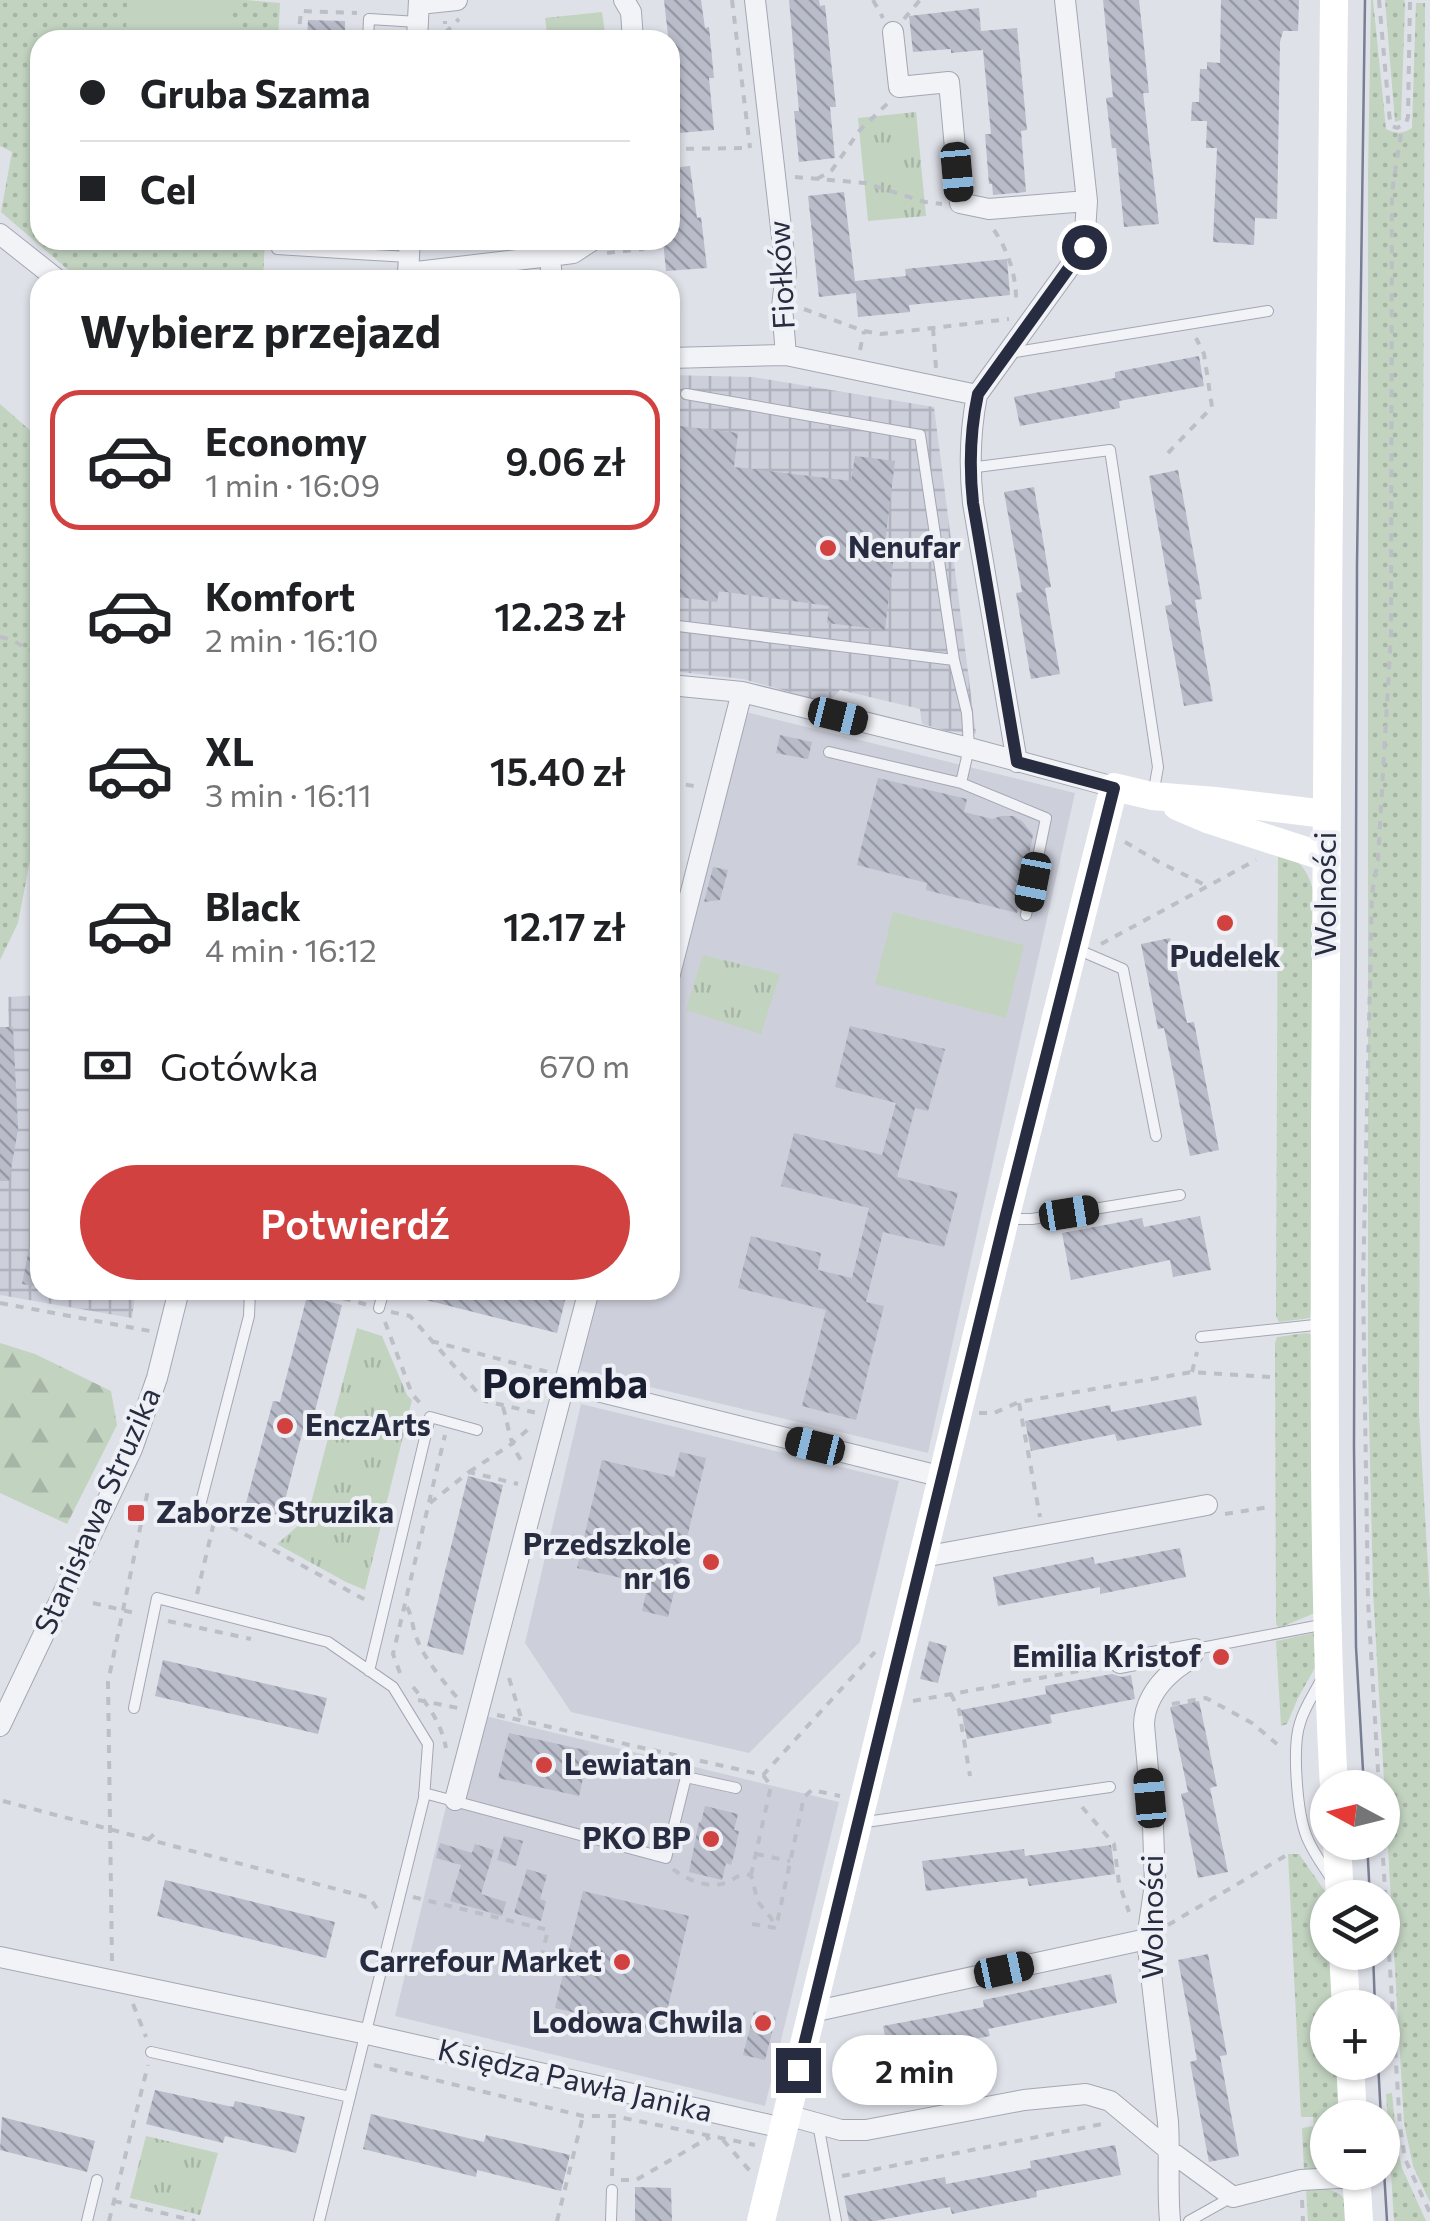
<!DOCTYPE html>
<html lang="pl">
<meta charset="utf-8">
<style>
body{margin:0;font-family:Commissioner,sans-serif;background:#f6f6f6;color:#202124;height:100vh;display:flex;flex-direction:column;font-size:38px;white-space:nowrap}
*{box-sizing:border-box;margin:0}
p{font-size:32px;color:#757577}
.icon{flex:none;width:55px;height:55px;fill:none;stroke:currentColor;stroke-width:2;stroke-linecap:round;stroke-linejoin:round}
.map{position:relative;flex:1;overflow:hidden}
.panel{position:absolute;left:30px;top:270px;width:650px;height:1030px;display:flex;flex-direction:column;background:#fff;border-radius:30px;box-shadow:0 2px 8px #0004}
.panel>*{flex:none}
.hud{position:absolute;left:30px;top:30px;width:650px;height:220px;border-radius:30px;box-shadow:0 2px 8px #0004;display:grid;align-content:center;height:220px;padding:0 50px;background:#fff}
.needle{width:65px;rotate:277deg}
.buttons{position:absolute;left:1310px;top:1770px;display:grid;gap:20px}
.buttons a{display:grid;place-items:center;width:90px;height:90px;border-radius:50%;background:#fff;box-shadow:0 2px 8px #0004;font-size:50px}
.end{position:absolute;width:45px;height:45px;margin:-22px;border:12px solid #272c40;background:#fff;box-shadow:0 0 0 5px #fff}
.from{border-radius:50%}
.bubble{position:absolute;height:70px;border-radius:35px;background:#fff;box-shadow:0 2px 8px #0004;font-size:32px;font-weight:600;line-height:70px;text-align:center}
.car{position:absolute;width:30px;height:60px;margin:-30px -15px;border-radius:12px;box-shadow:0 0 8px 2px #0007;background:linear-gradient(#222 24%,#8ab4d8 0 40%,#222 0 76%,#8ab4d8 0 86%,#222 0)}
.hud b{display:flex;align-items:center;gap:35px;height:95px;font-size:38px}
.hud b+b{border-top:2px solid #e0e0e0}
.hud i{width:25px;height:25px;background:#202124}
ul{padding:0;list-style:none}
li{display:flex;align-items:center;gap:30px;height:140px;margin:0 20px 15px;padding:0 30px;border:5px solid transparent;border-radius:30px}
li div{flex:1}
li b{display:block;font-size:38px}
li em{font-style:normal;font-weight:600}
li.selected{border-color:#d14140}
li>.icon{width:90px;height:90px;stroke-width:1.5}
h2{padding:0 50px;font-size:45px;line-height:120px}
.pay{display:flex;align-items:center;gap:25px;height:110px;padding:0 50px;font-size:38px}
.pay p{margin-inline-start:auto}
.cta{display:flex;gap:20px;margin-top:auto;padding:20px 50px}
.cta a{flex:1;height:115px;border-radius:60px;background:#d14140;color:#fff;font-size:40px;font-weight:600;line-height:115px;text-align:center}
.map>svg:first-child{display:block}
.built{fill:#cdd0db}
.industrial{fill:url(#industrial-grid)}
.grass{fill:url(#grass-dots)}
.forest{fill:url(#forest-firs)}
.park{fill:url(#park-tufts)}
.pitch{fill:#c2d3c0}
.building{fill:url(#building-back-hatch)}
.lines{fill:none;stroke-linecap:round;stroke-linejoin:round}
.lane-casing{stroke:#a4a7b3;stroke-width:12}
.street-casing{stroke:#a4a7b3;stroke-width:22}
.path{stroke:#bdbfc7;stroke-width:4;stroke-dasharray:8 8;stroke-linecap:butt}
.lane{stroke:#f2f3f7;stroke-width:10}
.street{stroke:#f2f3f7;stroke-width:20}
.secondary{stroke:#fff;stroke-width:28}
.tram{stroke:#787e93;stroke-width:2.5}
.route{stroke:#272c40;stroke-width:12}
.poi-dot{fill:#d14140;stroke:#eef0f6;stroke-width:4}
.labels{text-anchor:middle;stroke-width:8;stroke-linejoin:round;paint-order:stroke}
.street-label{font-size:30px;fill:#272c40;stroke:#eef0f6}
.poi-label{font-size:30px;font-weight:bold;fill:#272c40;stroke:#eef0f6;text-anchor:end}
.district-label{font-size:40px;font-weight:bold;fill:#1a1e31;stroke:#eef0f6}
</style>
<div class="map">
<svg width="1430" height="2221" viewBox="0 0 1430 2221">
<defs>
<pattern id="industrial-grid" width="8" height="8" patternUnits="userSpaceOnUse" patternTransform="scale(2.5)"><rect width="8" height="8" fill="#cdd0db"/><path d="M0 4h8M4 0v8" fill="none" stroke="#b0b3bd"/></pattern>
<pattern id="grass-dots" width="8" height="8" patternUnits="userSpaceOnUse" patternTransform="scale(2.5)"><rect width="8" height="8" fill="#c2d3c0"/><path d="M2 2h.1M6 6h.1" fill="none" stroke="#a7b5a6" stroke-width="1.8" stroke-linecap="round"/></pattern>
<pattern id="forest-firs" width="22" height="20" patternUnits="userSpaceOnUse" patternTransform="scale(2.5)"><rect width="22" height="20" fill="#c2d3c0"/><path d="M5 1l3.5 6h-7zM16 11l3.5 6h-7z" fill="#a7b5a6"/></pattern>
<pattern id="park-tufts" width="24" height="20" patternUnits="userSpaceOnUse" patternTransform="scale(2.5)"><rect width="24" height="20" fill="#c2d3c0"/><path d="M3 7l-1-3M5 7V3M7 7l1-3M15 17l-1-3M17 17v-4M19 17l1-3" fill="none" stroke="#a7b5a6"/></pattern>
<pattern id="building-back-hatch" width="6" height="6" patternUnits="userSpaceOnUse" patternTransform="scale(2.5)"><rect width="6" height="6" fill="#b9bcc9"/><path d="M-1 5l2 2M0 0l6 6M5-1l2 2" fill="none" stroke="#9699a5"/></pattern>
</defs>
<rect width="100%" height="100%" fill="#dfe1e9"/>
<path class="built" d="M742,711L1075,793L928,1453L574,1369L594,1290H670V986Z
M581,1404L899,1481L860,1642L749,1753L571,1712L525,1643Z
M469,1712L839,1802L765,2106L395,2016Z"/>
<path class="industrial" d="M670,375L753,377L934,407L976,734L947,731L922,724L920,709L840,690L828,703L743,679L670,671Z
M40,995V1290H136L132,1318L0,1295V1042L9,1041L8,997Z"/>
<path class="grass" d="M0,0H246L280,3L278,40H40V240H265L263,280H80L1,212L12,152L0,146Z
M1371,0H1373L1386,129C1396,134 1403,134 1412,128L1416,3H1425L1419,1413L1430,1601V2202L1413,2166L1404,2123L1373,1591L1368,1370V174Z
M1385,0H1404L1405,4L1401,120L1395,122Z
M0,404L40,439L38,671L40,808L18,923L0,960Z
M1278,849C1302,862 1309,871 1315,898L1312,1307L1310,1318L1279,1322L1276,1316Z
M1306,1333L1313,1334L1315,1613L1279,1628L1276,1624L1275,1343L1277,1337Z
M1314,1633L1316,1666L1298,1698L1287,1724L1281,1726L1276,1641Z
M1288,1854H1299L1329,1897L1328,1952L1333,1953L1336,2007L1328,2008V2062L1339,2063L1342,2117L1328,2118L1327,2169L1304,2171L1302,2128L1314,2126L1313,2117H1301Z
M1392,2093L1397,2146L1402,2168L1426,2221H1394L1386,2094Z
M1321,2188C1346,2193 1346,2197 1348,2221H1308L1306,2189Z"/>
<path class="forest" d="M0,1343L35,1354L111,1391L117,1425L67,1524L0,1493Z"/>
<path class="park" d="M602,12L606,40H548L545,18Z
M916,112L926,216L868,221L858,118Z
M703,955L780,974L761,1034L686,1010Z
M357,1328L382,1336L407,1395L412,1400L365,1590L346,1582L277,1544L307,1518Z
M146,2136L218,2153L200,2215L130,2198Z"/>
<path class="pitch" d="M127,0H233L231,40H126Z
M893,912L1024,945L1006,1018L875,984Z"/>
<path class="building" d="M664,0H701L705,28L709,27L714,78H709L714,130L679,133Z
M789,0H819L820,6L825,5L836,107H830L835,158L799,162L794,111H799Z
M1103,0H1139L1149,93H1143L1159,224L1124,227L1116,148H1112L1106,98L1113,97Z
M1221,0H1299L1298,31H1283L1280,42L1277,219L1255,218L1254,245L1213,242L1217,148H1206L1207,121H1191L1192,102H1199L1200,69H1207V62L1220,63Z
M979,8L981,31L1017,28L1027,130L1021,131L1026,192L993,195L992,184H989L985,134H991L983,50L951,53V49L913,52L909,16Z
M308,20L345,21V40H307Z
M690,166L697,218L701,217L707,268L666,271L663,240H670V168Z
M844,192L855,281L906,276L905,269L1007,259L1010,295L909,305L910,312L858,317L856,293L819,297L808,196Z
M1199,356L1204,386L1119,401L1120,408L1020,426L1014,397L1115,378V372Z
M671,425L738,433L734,467L851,481L855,456L895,461L885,544L895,546L885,630L827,623L829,606L719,591L717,602L670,596Z
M1178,470L1202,599L1195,600L1213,701L1184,706L1165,606L1172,604L1149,476Z
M1034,487L1051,587L1045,588L1060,674L1031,679L1016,593L1022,592L1004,492Z
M780,735L812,742L808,759L776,753Z
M878,778L967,799L964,812L992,819L1001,816H1013L1022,821L1033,835L1028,860L1020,879L1024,880L1017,913L926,890L927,883L857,865Z
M713,867L728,870L720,900L704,902Z
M1170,938L1187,1023L1194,1022L1219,1150L1190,1156L1164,1028L1158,1029L1141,944Z
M850,1026L945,1049L928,1111L915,1108L897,1177L958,1193L944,1247L883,1232L866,1302L884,1306L856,1420L802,1406L826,1310L738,1288L751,1236L821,1253L818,1270L852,1278L869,1208L781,1186L794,1133L882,1155L896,1103L835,1087Z
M0,1027H13L18,1129L9,1181H0Z
M1200,1216L1211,1270L1173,1277L1170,1260L1071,1280L1062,1233L1142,1218L1144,1227Z
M32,1234L40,1235V1287L22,1284Z
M411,1290H538L566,1297L557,1333L410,1296Z
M307,1296L342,1305L315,1411L308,1410L281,1516L245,1507L273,1401L280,1402Z
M1196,1396L1202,1425L1117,1441L1115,1434L1031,1451L1025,1421L1110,1405L1111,1412Z
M680,1452L706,1458L668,1617L642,1611L648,1584L577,1568L602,1460L674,1477Z
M468,1476L503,1485L463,1655L427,1646Z
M1180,1548L1186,1577L1100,1594V1587L998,1606L993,1577L1093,1557L1095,1564Z
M929,1641L947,1646L938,1683L920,1679Z
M163,1660L327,1698L318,1734L155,1696Z
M1112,1674L1122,1677L1131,1675L1135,1699L1050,1715L1052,1723L967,1739L961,1710L1046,1694L1045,1686Z
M1199,1701L1217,1786L1210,1788L1228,1872L1198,1878L1181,1794L1188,1792L1170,1707Z
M509,1733L589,1751L579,1796L498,1778Z
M705,1806L738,1814L734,1830L739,1831L734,1855L731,1865L726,1863L722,1880L689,1872L699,1822H701Z
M504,1836L523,1841L516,1866L497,1860Z
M440,1843L472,1853L475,1844L494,1850L481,1894L506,1902L502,1916L450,1901L461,1865L436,1858Z
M1111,1845L1115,1874L1029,1886L1027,1878L926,1891L922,1861L1024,1849L1025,1856Z
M527,1869L547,1875L540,1899L546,1901L541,1921L514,1913Z
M165,1880L335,1922L326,1958L157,1916Z
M583,1891L689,1916L662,2033L555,2008Z
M1208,1954L1227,2055L1220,2056L1239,2156L1209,2162L1190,2062L1197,2060L1178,1960Z
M1111,1974L1117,2003L988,2029L990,2036L889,2055L883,2026L984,2007L983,2000Z
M754,2011L776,2017L765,2060L743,2055Z
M155,2090L233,2107L235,2101L305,2117L296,2153L225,2136L223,2143L146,2124Z
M371,2114L484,2142L486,2135L570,2155L561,2191L477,2170L476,2177L363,2149Z
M2,2117L95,2141L87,2172L0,2150Z
M1115,2145L1121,2175L1036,2191L1037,2197L966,2211L952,2214L950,2207L875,2221H849L844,2196L945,2177L946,2184L1031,2168L1030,2161Z
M635,2187L671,2188L672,2221H635Z"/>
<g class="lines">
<g class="lane-casing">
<path id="lane" d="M368,40L369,19L418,22
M277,249L357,254L358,240
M357,254L409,257
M1010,353L1268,311
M686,394L920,435L954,660
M969,468L1110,450L1158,767L1153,795
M670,625L954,660L967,713L969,748L961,783L829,752
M961,783L1046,818L1026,915
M1074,948L1123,969L1156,1136
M1006,1219H1032L1180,1195
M379,1308L384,1290
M1201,1337L1324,1324
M201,1502L249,1316L250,1290
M1196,1649L1326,1624
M369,1671L430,1417L477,1430
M1321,1680C1314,1694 1304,1708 1300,1723C1292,1746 1297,1808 1305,1832C1310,1849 1323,1865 1332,1880
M134,1708L157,1598L328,1642L393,1687L428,1744L424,1798L319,2221
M424,1793L666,1858L686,1777L736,1788
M859,1823L1110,1787
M151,2052L350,2097
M818,2124L836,2221
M87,2221L97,2180
M611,2221L612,2190
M1189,2221L1232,2197"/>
</g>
<g class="street-casing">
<path id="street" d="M624,0L631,12L633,40
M755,0L786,272L782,307L786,355L977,395
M419,4L457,0
M893,32L899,87L949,82L960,203L989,209L1087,201
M417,40L419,0
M0,234L58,280
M410,240L408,273L550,256L552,280
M550,256L573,253L593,240
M670,358L786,355
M670,685L742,692L969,748L1114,787
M1017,762L973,503C969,466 970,431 977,395L1084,247L1087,201L1065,0
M670,974L742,692
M565,1383L943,1477
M923,1557L1207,1505
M1120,1663L1195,1649C1191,1662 1180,1664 1171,1673C1156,1686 1144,1705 1144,1725L1153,1826L1155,1884L1147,1939L1168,2122C1170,2155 1167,2188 1170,2221
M0,1726L132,1449L157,1378L179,1290
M455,1800L589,1290
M0,1957L367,2034L783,2128
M812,2012L1147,1939
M787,2115L841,2130H866L1024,2100L1086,2094L1110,2101L1170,2151L1233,2197L1301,2180L1356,2177"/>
</g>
<path class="path" d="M732,0L750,148
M873,0L883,18
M1379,0L1390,122L1392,126L1397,128L1406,123L1408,117L1410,0
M904,19L920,0
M445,33L459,19
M298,40L301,11L357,13
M445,40V21
M670,149L750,148
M795,177L865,183L925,202L942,204
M817,179L832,170L860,130L888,103
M994,230C1009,252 1017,278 1016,305
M607,253L643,249L642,240
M804,309L864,331L881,334L1009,319
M933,328L936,368
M860,350L864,331
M1168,453L1212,407L1204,354L1196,338
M0,637C18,640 24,650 40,653
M670,782L700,787
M1125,842L1159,862L1207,886
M1101,944L1256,860
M312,1290L368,1305
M0,1303L150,1331
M391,1312L410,1316L485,1401L537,1413
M385,1322L412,1394L421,1404
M431,1341L548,1372
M1192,1372L1197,1352
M1019,1403L1040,1517
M503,1407C510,1430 508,1442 523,1463
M979,1413H994L1019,1402L1192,1372L1271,1377
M469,1472L510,1445L533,1425
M430,1503L469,1472L518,1484
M1225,1514L1269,1507
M197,1594L215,1518L371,1603
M93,1603L139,1614
M407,1607C413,1618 412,1628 417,1639C424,1659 447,1686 461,1702
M168,1621L251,1639
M400,1673L393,1654L445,1435
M509,1678L522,1721
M413,1687C429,1706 441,1723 446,1748
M951,1694L959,1710L970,1776
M418,1700L458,1708
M913,1701L1101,1667
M1172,1704L1206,1698L1252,1723L1277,1744
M497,1715L763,1775L875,1652
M1379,1788L1368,1601L1363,1282L1372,894L1378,860L1391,634L1392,192L1402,127
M3,1801L370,1898L381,1915
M1082,1807L1114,1844L1119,1883L1129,1912
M148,1840L159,1829
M1382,1842L1400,2126L1405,2159L1430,2213
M756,1854L790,1861
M673,1869C687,1880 709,1890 728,1882C738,1877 739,1873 751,1875L758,1902L771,1918L776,1928
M751,1875L771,1786L763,1775
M413,1897L548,1930L542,1955
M752,1924L776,1928L804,1797L812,1790L840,1796
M1168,1925L1285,1856
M112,1961L108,1682L148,1490
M133,2004L146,2037
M374,2065L583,2116H614L755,2145
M723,2140L750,2171
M612,2176L614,2116
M842,2176L1107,2123
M621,2180H636L710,2137
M1302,2200L1303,2221
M114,2201L195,2221
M109,2221L148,2065
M557,2221L583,2116"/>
<use href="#lane" class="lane"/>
<use href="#street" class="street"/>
<path class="secondary" d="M1177,806L1210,820L1325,857
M1334,1788C1322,1569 1325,1350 1325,1132C1326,755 1330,377 1334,0
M1337,1842L1340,1898
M1343,1952L1346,2008
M1350,2062L1353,2118
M1356,2172L1359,2221
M761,2221L1005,1219L1114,787L1152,796L1215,801L1326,814"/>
<path class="tram" d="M1364,1788L1356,1647L1354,1447L1357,564L1365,0
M1367,1842L1370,1898
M1373,1952L1375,2008
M1378,2062L1381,2118
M1382,2137L1387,2221"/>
</g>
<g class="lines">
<path class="route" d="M798,2070L1005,1219L1114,788L1017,762L973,503C969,466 970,431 978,394L1084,247"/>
</g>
<g class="poi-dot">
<circle cx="828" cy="548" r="10"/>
<circle cx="1225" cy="923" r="10"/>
<circle cx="285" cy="1426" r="10"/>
<rect x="126" y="1503" width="20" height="20" rx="5"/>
<circle cx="711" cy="1562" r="10"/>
<circle cx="1221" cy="1657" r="10"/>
<circle cx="544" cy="1765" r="10"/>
<circle cx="711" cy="1839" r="10"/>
<circle cx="622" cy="1962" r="10"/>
<circle cx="763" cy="2023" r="10"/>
</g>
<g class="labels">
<g class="street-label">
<text transform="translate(782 275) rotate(-93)" y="10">Fiołków</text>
<text transform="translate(1326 894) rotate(-90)" y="10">Wolności</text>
<text transform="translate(98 1511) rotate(-66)" y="10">Stanisława Struzika</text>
<text transform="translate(1153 1917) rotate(-90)" y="10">Wolności</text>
<text transform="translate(575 2081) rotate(13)" y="10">Księdza Pawła Janika</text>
</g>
<g class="poi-label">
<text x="848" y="558" text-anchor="start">Nenufar</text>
<text x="1225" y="967" text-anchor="middle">Pudelek</text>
<text x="305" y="1436" text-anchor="start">EnczArts</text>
<text x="156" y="1523" text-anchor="start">Zaborze Struzika</text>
<text x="691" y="1555">Przedszkole<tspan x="691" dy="34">nr 16</tspan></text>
<text x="1201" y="1667">Emilia Kristof</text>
<text x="564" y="1775" text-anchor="start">Lewiatan</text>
<text x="691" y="1849">PKO BP</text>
<text x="602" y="1972">Carrefour Market</text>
<text x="743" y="2033">Lodowa Chwila</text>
</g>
<g class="district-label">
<text x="565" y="1398">Poremba</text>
</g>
</g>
</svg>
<div class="buttons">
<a><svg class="needle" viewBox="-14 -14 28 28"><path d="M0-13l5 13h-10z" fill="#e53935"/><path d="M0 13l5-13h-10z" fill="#757577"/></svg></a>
<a><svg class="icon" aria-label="layers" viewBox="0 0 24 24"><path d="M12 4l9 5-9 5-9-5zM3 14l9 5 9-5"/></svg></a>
<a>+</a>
<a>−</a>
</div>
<i class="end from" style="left:1084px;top:247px"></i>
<i class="end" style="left:798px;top:2070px"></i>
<div class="bubble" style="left:832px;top:2035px;width:165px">2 min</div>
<i class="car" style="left:957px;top:172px;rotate:175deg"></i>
<i class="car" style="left:838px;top:716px;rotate:104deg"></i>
<i class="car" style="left:1033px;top:882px;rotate:191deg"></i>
<i class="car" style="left:1069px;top:1213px;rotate:81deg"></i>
<i class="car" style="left:815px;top:1446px;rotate:284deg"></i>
<i class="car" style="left:1150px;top:1798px;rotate:355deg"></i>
<i class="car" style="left:1004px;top:1970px;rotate:78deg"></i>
<div class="hud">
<b><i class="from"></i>Gruba Szama</b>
<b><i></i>Cel</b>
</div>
<section class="panel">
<h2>Wybierz przejazd</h2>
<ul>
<li class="selected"><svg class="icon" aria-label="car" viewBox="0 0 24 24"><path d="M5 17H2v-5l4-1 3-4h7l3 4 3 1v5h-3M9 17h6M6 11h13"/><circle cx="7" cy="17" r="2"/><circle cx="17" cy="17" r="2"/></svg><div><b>Economy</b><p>1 min · 16:09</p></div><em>9.06 zł</em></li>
<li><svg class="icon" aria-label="car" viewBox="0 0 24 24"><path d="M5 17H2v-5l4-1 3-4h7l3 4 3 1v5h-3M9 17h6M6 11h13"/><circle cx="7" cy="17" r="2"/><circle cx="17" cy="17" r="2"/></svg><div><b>Komfort</b><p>2 min · 16:10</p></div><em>12.23 zł</em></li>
<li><svg class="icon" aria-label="car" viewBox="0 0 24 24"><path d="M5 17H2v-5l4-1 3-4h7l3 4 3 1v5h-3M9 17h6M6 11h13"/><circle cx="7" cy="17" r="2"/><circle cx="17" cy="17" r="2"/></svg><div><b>XL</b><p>3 min · 16:11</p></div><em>15.40 zł</em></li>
<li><svg class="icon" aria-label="car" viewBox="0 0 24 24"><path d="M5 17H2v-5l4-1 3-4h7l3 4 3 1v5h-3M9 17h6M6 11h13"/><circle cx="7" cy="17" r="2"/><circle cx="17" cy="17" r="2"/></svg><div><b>Black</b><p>4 min · 16:12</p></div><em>12.17 zł</em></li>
</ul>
<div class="pay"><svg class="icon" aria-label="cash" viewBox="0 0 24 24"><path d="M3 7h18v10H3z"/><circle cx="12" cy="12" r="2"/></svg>Gotówka<p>670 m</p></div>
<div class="cta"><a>Potwierdź</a></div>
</section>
</div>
